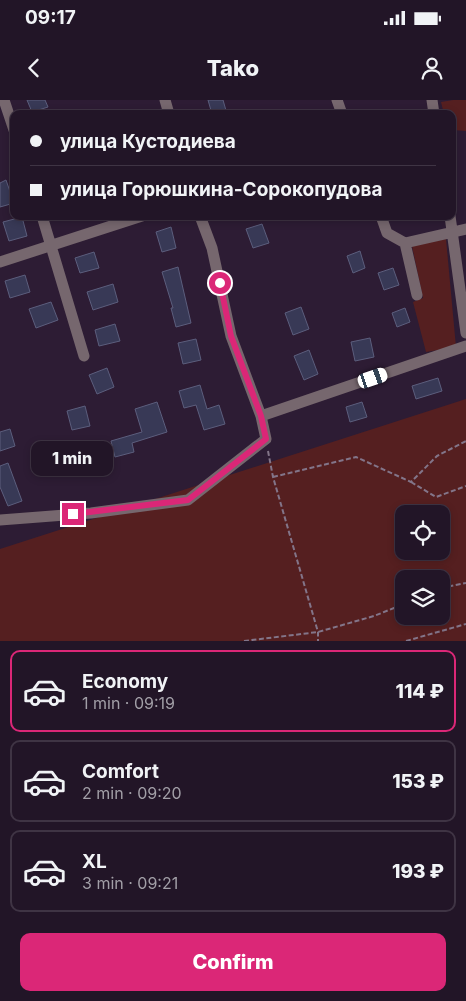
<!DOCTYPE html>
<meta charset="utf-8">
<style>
body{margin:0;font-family:Inter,sans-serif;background:#2e2233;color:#f1f3f6;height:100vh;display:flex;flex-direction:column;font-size:19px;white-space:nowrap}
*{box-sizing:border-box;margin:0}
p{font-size:16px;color:#a29fa7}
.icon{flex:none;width:28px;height:28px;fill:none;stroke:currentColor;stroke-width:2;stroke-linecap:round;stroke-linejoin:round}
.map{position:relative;height:541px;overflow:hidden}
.panel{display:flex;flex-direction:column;background:#221527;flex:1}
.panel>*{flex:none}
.banner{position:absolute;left:10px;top:10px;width:446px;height:110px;border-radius:10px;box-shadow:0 2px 8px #0003,0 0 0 1px #3f3444;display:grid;align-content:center;height:110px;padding:0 20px;background:#221527}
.controls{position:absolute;left:395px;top:405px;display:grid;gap:10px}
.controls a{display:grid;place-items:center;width:55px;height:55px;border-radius:10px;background:#221527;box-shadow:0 2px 8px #0003,0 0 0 1px #3f3444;font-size:25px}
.end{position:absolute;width:22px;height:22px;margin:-11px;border:6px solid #db2777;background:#fff;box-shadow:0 0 0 2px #fff}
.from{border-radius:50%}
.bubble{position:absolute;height:35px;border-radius:10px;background:#221527;box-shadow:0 2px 8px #0003,0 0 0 1px #3f3444;font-size:16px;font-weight:800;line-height:35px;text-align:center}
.car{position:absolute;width:15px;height:30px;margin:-15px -8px;border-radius:6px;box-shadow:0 0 4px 1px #0007;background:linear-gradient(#fff 24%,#345 0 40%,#fff 0 76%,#345 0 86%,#fff 0)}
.banner b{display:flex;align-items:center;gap:18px;height:48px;font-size:19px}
.banner b+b{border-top:1px solid #3f3444}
.banner i{width:12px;height:12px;background:#f1f3f6}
ul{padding:9px 0 0;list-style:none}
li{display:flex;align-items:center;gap:15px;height:82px;margin:0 10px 8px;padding:0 10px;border:2px solid #3f3444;border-radius:10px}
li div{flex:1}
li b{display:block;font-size:19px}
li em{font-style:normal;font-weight:800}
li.on{border-color:#db2777}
li>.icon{width:45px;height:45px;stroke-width:1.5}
.primary-button{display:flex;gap:10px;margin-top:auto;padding:10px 20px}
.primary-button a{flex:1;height:58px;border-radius:10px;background:#db2777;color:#fff;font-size:20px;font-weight:800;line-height:58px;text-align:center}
.status{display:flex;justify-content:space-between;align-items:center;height:35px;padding:0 25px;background:#221527;direction:ltr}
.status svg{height:14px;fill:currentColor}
header{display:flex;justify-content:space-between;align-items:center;height:65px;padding:0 20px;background:#221527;font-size:22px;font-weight:800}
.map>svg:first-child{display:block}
.green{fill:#551f20;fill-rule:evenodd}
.building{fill:#383956;stroke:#5c5e7d}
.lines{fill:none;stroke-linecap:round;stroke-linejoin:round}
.path{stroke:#837589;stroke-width:2;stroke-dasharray:5 2.5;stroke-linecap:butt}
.minor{stroke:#76676e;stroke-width:11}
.route{stroke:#db2777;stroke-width:6}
</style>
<div class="status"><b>09:17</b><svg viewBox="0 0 49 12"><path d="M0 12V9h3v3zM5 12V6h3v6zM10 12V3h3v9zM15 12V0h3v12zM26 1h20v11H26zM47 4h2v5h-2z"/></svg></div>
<header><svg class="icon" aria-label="back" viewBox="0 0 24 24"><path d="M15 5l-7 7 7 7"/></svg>Tako<svg class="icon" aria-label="person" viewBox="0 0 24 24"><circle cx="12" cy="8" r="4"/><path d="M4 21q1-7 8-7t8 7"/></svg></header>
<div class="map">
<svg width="466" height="541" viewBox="0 0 466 541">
<rect width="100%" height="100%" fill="#2d1c34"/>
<path class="green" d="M453,0H466V31L453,30L452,14H444L441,2Z
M446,139L456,247L426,252L413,202L423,198L412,146Z
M466,299V541H0V449ZM404,414H441V451H404ZM404,479H441V516H404Z"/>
<path class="building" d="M27,0H45L48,7L32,12Z
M208,0H223L227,14H212Z
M6,80L14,103L0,107V83Z
M22,117L27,136L9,141L3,122Z
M262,124L269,143L253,148L246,129Z
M171,127L176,148L162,152L156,132Z
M360,151L365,168L353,173L347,156Z
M94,152L99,168L80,173L75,158Z
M178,167L191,223L176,227L171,208H173L162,172Z
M393,168L399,185L384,190L378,173Z
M25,175L30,192L10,198L5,181Z
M113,184L118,202L93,210L87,192Z
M51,202L58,220L36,228L29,209Z
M301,207L309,229L293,235L285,213Z
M405,208L410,222L397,227L392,213Z
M115,224L120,241L99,246L95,230Z
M370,238L374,257L355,261L351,242Z
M196,239L201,260L183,264L178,243Z
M309,250L318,274L304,280L294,256Z
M107,268L114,287L97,294L89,275Z
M438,278L442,291L416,299L412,286Z
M200,285L207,309L219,305L225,324L204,330L196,305L184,308L179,291Z
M157,302L167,332L132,343L134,352L115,357L111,341L142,332L135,309Z
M362,302L367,317L350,322L346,307Z
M85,306L90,326L72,330L67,311Z
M10,329L15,346L0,351V332Z
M91,357L95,371L77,376L73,363Z
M8,363L22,401L8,406L0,387V366Z"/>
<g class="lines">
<path class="path" d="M268,351L273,377L318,532V541
M273,377L356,357L411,382L437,356L466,341
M411,382L436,397L466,386
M441,488L466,483
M244,541L318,532L374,516L404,504
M406,541L466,524"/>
<path class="minor" d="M4,0L14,30
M165,0L169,14
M337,0L342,14
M432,0L434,14
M42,116L84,256
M381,116L387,133L405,143L417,195
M450,116L466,233
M405,143L466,129
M0,162L142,116
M261,316L466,246
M0,420L91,413L188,400L266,339L261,316L231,236L212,148L200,116"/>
</g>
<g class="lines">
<path class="route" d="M73,414L188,400L266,339L261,316L231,236L220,183"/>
</g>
</svg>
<div class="controls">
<a><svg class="icon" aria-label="locate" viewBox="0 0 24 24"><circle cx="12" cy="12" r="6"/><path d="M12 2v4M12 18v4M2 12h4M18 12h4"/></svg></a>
<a><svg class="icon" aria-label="layers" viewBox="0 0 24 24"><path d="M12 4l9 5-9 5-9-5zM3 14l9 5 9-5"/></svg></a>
</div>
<i class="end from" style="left:220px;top:183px"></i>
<i class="end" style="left:73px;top:414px"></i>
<div class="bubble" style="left:31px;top:341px;width:82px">1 min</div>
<i class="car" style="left:373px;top:278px;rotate:71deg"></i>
<div class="banner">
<b><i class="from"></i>улица Кустодиева</b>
<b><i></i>улица Горюшкина-Сорокопудова</b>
</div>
</div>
<section class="panel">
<ul>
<li class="on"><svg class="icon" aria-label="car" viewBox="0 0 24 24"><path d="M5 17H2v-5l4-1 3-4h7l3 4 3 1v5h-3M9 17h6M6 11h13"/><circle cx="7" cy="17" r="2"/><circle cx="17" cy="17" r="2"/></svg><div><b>Economy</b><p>1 min · 09:19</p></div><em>114 ₽</em></li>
<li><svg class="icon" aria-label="car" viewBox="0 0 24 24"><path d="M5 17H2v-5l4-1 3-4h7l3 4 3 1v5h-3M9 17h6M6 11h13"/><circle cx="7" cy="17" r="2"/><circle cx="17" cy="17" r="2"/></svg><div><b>Comfort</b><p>2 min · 09:20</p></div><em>153 ₽</em></li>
<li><svg class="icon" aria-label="car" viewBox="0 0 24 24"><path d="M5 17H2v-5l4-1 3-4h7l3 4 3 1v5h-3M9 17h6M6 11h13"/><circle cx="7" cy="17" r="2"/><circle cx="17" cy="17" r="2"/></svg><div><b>XL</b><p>3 min · 09:21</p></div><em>193 ₽</em></li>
</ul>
<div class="primary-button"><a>Confirm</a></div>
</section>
